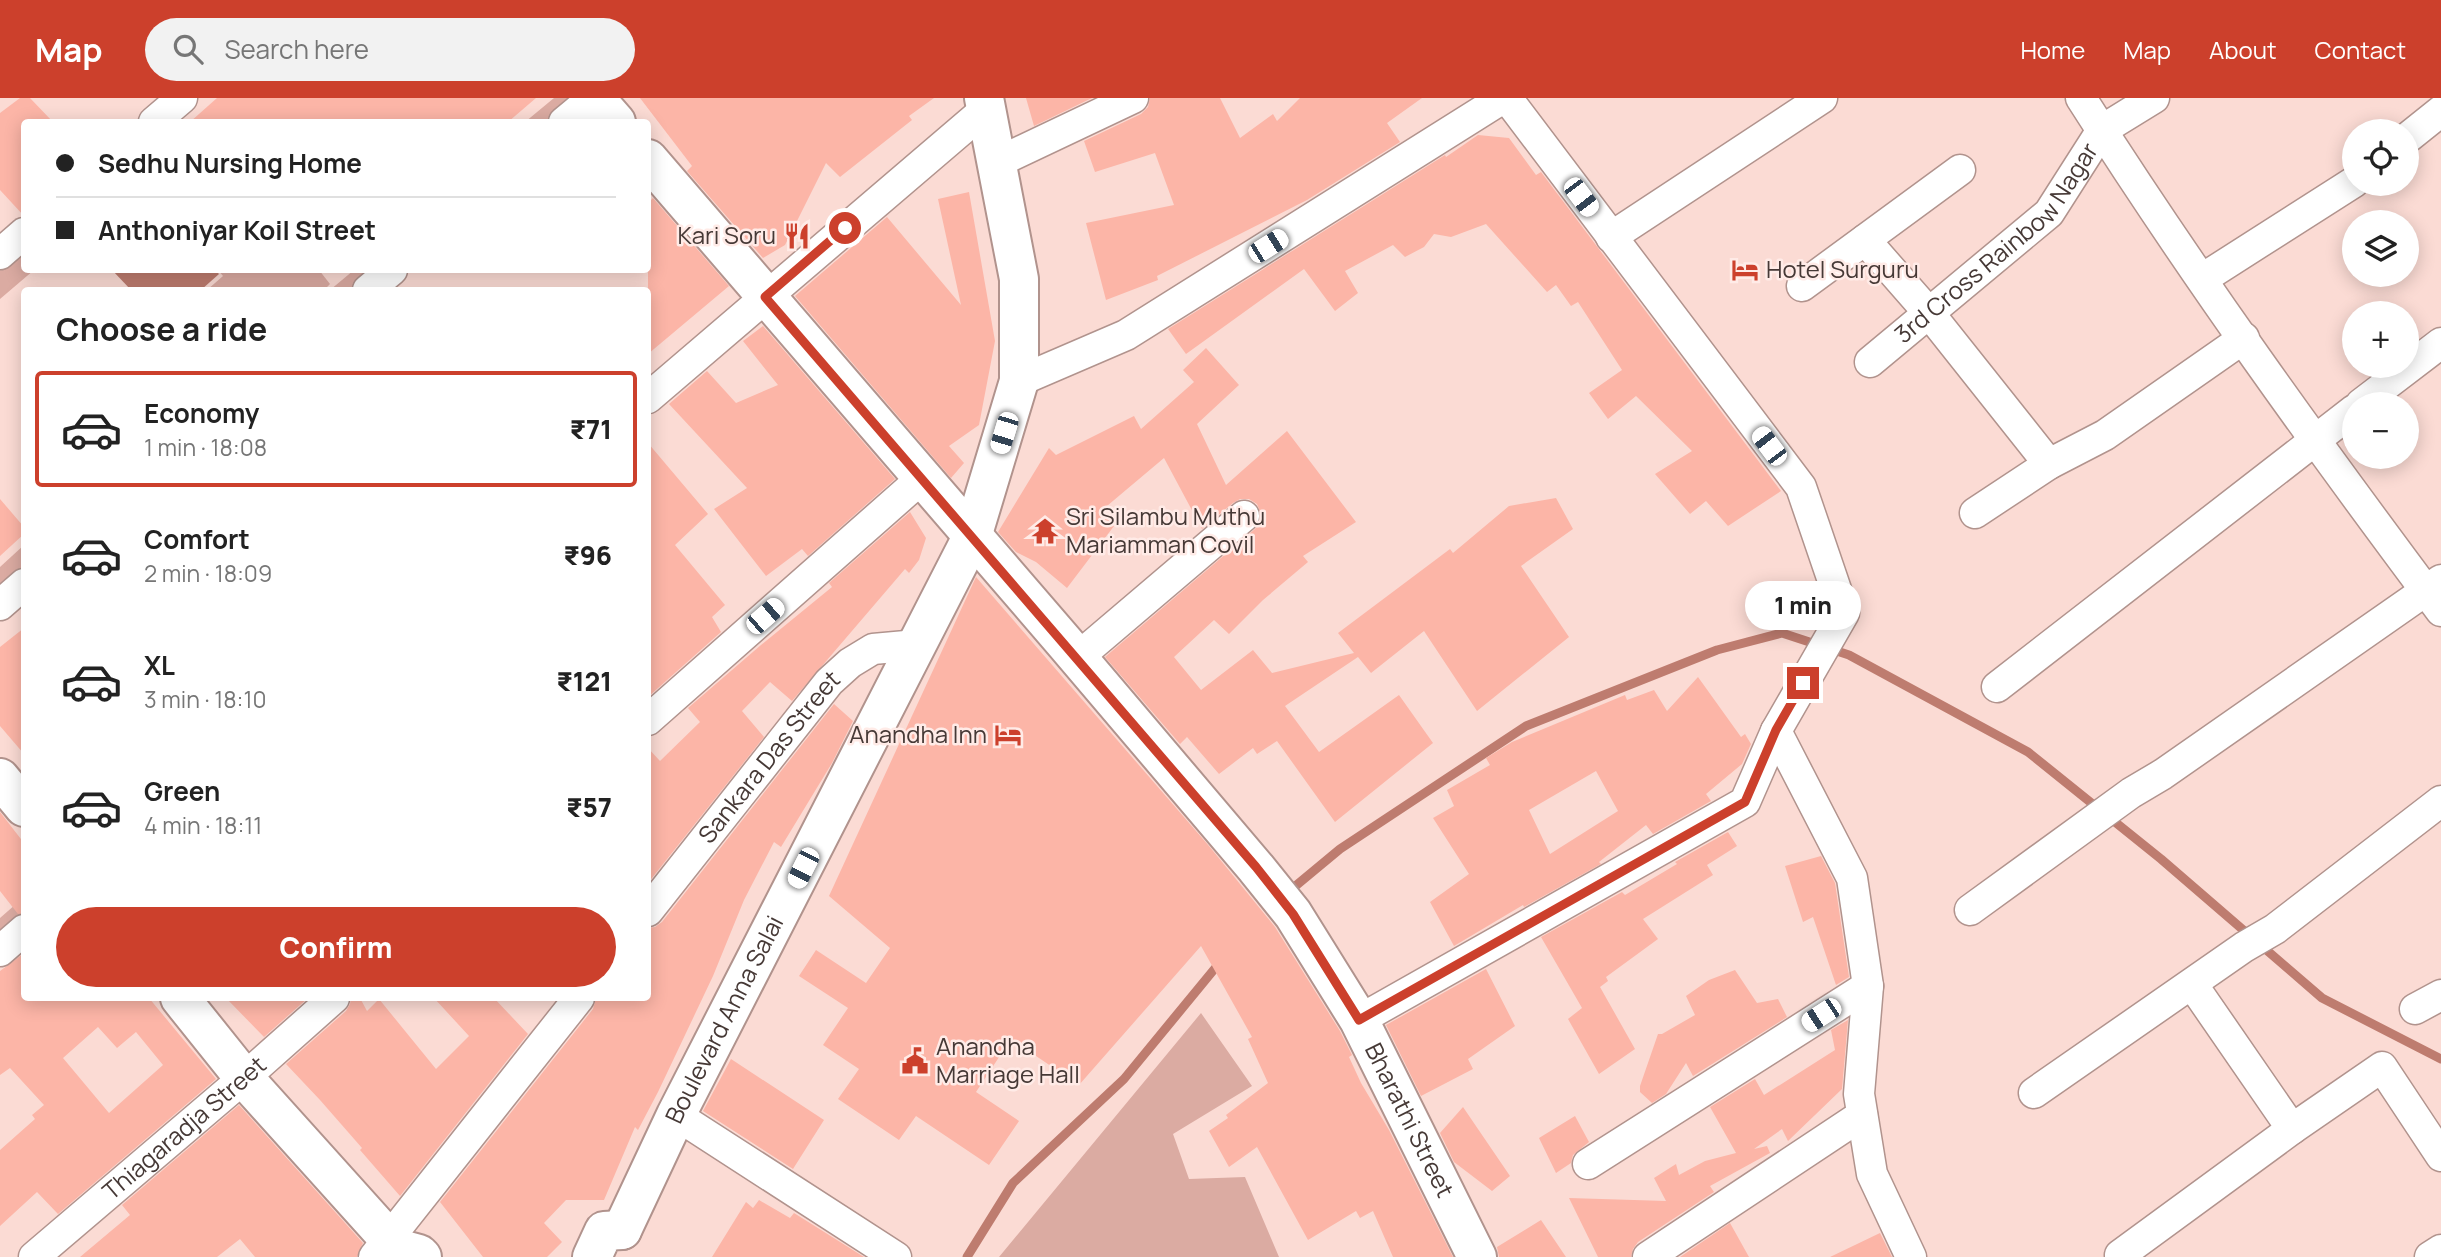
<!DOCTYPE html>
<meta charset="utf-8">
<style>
body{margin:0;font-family:Manrope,sans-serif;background:#f2f2f2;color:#222;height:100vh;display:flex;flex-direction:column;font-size:26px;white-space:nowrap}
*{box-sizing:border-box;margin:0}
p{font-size:23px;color:#767676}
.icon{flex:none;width:38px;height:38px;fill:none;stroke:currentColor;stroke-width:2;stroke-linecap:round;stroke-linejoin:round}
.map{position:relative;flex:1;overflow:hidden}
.sheet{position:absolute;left:21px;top:189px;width:630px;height:714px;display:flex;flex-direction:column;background:#fff;border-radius:7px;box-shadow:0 4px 18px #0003}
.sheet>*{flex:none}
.top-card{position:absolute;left:21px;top:21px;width:630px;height:154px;border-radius:7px;box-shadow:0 4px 18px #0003;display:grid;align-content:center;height:154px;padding:0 35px;background:#fff}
.buttons{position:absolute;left:2342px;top:21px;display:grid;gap:14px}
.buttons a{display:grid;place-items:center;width:77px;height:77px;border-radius:50%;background:#fff;box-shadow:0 4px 18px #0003;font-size:35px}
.end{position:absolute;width:32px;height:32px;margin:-16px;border:9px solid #cc402c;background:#fff;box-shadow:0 0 0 4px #fff}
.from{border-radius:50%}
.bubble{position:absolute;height:49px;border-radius:24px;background:#fff;box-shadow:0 4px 18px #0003;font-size:23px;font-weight:800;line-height:49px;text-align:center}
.car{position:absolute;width:21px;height:42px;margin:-21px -10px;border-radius:9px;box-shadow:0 0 5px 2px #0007;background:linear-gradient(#fff 24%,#345 0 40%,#fff 0 76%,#345 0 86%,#fff 0)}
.top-card b{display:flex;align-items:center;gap:24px;height:66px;font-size:26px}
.top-card b+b{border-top:2px solid #e0e0e0}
.top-card i{width:18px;height:18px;background:#222}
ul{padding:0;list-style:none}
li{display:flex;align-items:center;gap:21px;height:116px;margin:0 14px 10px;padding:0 21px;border:4px solid transparent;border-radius:7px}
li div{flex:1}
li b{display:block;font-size:26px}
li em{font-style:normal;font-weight:800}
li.selected{border-color:#cc402c}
li>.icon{width:63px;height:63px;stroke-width:1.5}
h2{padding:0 35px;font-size:32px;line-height:84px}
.action{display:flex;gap:14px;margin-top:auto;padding:14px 35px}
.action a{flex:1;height:80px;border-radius:42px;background:#cc402c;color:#fff;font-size:28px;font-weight:800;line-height:80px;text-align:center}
header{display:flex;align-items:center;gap:42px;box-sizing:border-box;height:98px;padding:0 35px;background:#cc402c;color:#fff}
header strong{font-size:33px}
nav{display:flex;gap:38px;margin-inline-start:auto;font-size:24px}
.search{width:490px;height:63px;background:#f2f2f2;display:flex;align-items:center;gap:18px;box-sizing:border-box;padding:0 24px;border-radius:38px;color:#767676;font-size:26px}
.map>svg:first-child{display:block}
.green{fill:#dbaba2}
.water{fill:#be7c6f}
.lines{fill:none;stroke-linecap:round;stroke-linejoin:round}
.stream{stroke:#be7c6f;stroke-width:9}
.building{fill:#fcb5a7;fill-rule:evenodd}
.street-casing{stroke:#b1938d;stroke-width:33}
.secondary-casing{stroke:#b1938d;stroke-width:42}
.street{stroke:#fff;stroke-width:30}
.secondary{stroke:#fff;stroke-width:38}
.route{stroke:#cc402c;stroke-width:9}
.labels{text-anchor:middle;stroke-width:5;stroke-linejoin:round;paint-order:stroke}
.poi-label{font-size:24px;fill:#463936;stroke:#ffebe7;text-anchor:start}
.street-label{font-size:24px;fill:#463936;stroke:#ffebe7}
</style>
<header>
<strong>Map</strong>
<div class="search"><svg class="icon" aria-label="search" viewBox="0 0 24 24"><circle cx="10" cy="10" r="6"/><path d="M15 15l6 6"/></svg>Search here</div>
<nav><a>Home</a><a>Map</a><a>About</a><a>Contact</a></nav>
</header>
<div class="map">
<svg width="2441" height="1159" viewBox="0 0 2441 1159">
<rect width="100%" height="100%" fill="#fbdbd4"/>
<path class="green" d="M554,0H580L551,24H525Z
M24,141V172H34L0,201V163Z
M218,172H319L330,186L327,189L330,192L354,172H379L355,192H207L223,178Z
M24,447V481L0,502V469Z
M24,799V826L0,847V820Z
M1201,915L1252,988L1173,1036L1189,1081L1245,1079L1279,1159H999Z"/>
<path class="water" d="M112,172H215L219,176L201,192H131Z"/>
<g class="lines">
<path class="stream" d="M1287,795L1340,751L1526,628L1717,552L1782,535L1849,557L2028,654L2161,761L2322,900L2441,961
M967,1159L1013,1085L1124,981L1221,863"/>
</g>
<path class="building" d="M20,0H30L53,24H24V118L0,92V15Z
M217,0H536L508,24H190Z
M640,0H934L909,18L912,22L840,79L826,65L785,147L763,160L687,73L692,68Z
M1026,0H1092L1034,28Z
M1150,0H1220L1240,40L1273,16L1277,23L1300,0H1422L1387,25L1400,44L1307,102L1157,178L1158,182L1106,202L1086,125L1174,107L1155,55L1095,74L1084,43L1141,16L1148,9Z
M1478,37L1509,40L1536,77L1541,74L1781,393L1728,428L1706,403L1690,416L1655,376L1692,353L1636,298L1608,321L1589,295L1622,272L1578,204L1571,208L1556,187L1547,194L1486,126L1451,139L1434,136L1424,149L1405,159L1393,147L1345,173L1358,195L1335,213L1304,171L1186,256L1168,231L1445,57L1446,59Z
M969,94L995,243L979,327L949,348L964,365L951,380L795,198L887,119L961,207L938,101Z
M653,100L729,188L648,256V105Z
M763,228L895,381L808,458L802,451L766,478L714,411L747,390L669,306L707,273L736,305L778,287L743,243Z
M1206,250L1239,287L1197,326L1226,387L1287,333L1356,424L1303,458L1308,464L1263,502L1229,536L1214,522L1174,559L1201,592L1253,552L1272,575L1354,555L1338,535L1450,451L1453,455L1509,408L1556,400L1573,431L1521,468L1569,539L1477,613L1424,533L1371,575L1358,559L1285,608L1319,654L1399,597L1433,645L1335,724L1277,643L1257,656L1253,650L1219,676L1187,639L1180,646L1105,559L1255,431L1260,424L1261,416L1257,406L1249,401H1240L1233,405L1202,431L1164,360L1101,413L1114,428L1067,490L1036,464L1016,454L998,434L1049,350L1056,357L1134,318L1141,331L1194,284L1183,272Z
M648,345L708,416L675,447L725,507L712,519L721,534L648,599Z
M0,401L24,429V436L0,458Z
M910,414L926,440L919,462L909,475L905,471L792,603L770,584L742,613L764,639L648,785V650L660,663L700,624L688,610L761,547L832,489L829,485Z
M976,479L1209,748L1275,829L1340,933L1352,957L1349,959L1361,985L1389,1032L1453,1159H1393L1373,1113L1360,1120L1356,1113L1308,1142L1257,1049L1229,1069L1209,1033L1228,1020L1226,1017L1268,985L1248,941L1252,939L1201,848L1079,987L1011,941L976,994L1019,1023L989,1067L916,1018L899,1042L838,1001L859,971L823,947L848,910L799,878L816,852L866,885L890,850L829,798Z
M24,530V656L0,628V549Z
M1698,579L1741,639L1745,636L1751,646L1742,666L1706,696L1711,703L1653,736L1646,727L1599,764L1601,766L1524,809L1523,807L1454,848L1430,804L1469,776L1433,720L1454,708L1447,692L1490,667L1486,660L1512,644L1625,597L1627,602L1654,592L1667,613ZM1596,673L1618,713L1550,756L1529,712Z
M834,606L853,623L832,665L781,749L774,744L744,802L713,878L658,994L638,1032L635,1029L604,1102H566L544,1125L562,1144L547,1159H483L440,1104L593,911L596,900H648V830L655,829L662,824Z
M0,714L24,745V815L18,816L0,793Z
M1728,734L1737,748L1707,767L1713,777L1643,821L1658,841L1606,879L1608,883L1600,889L1635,951L1599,976L1568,921L1582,910L1541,839L1622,794L1625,797L1677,766L1675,764Z
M1821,758L1835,785L1849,879L1836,887L1813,819L1803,824L1785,768Z
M24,855V900H149L216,981L58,1116L37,1094L0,1128V1052L35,1021L32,1017L44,1007L10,970L0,977V873ZM98,929L117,950L136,934L163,967L109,1015L63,960Z
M1486,871L1515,928L1468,961L1473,971L1421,998L1386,927Z
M1735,872L1757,905L1778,901L1787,919L1693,978L1686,965L1666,996L1652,1005L1640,994V988L1658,936H1662L1695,917L1686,898L1709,882Z
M226,900H308L264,939Z
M351,900H360L367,913L379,901L436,971L469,938L434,900H494L528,936L400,1098L360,1052L362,1050L320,1002L286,966L346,913L350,906Z
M1848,922L1842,991L1788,1043L1782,1031L1754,1051L1767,1048L1770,1055L1710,1088L1714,1094L1638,1144L1633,1151L1631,1159H1598L1569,1100L1666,1103L1654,1080L1676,1066L1679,1077L1705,1063L1736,1055L1710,1009L1755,981L1764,997L1835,952L1831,932Z
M731,961L824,1022L793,1071L703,1013Z
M239,1007L363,1145L357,1159H255L240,1141L217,1159H80L130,1117L122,1107Z
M1463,1009L1510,1078L1492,1093L1454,1064L1440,1035Z
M1575,1018L1589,1044L1573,1057L1571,1065L1556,1075L1539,1040Z
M759,1102L790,1120L794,1115L864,1159H712L746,1104L753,1110Z
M1541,1122L1566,1159H1499L1497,1149Z
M1730,1125L1749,1159H1680Z
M1880,1135L1892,1159H1830Z"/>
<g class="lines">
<g class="street-casing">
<g id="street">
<path d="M2081,0C2193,176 2316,346 2441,513"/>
<path d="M154,24L182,0"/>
<path d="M564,24L593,0"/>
<path d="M2406,41L2441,13"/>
<path d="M996,65L1133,0"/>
<path d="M1611,139L1822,0"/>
<path d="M1865,142L1929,215L2049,366"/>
<path d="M0,156L24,135"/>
<path d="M2202,181L2354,84"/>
<path d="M1802,188L1960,72"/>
<path d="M368,192L392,172"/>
<path id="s1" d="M1870,264L2049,115L2102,32L2154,0"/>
<path d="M1019,283L1126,237L1503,0"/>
<path d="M648,300L986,11"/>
<path d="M2361,306L2441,245"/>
<path d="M1975,415L2049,366L2105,337L2244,240"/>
<path d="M0,507L24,486"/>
<path d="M1077,560L1244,418"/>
<path d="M1997,589L2354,312"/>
<path d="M648,622L921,381"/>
<path d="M1776,633L1852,780L1868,888L1859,996L1872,1076L1911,1159"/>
<path d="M1970,812L2131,695L2163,676L2441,482"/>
<path id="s2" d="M648,813L829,584L850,565L873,551L917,547"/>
<path d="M0,853L24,832"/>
<path d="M2192,886L2292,1031"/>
<path d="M2415,911L2441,897"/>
<path d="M1359,922L1745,704L1776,633L1844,515L1801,389L1507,0"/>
<path d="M2034,995L2244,849L2275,831L2441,703"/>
<path d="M676,1017L896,1159"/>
<path d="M1588,1066L1868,888"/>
<path d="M2120,1157L2292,1031L2382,969L2441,1058"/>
<path id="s3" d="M34,1159L244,980L334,900"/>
<path d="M374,1159L579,900"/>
<path d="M1648,1159L1862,1017"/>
<path d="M2430,1159L2441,1152"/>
</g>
</g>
<g class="secondary-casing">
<g id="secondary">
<path d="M595,0L616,24"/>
<path id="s4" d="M648,61L1065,545L1256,770L1293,816L1359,922L1477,1159"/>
<path d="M0,680L24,709"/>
<path d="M180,900L244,980L397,1150L419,1156L422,1159"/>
<path id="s5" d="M622,1132L676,1017L972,439L1019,283V181L984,0"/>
<path d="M592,1159L604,1133L622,1132"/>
</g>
</g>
<use href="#street" class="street"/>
<use href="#secondary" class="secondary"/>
</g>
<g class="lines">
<path class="route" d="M845,130L765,199L1256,769L1293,816L1359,922L1745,704L1776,632L1803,585"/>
</g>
<defs>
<g id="restaurant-bare" transform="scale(2.1)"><path d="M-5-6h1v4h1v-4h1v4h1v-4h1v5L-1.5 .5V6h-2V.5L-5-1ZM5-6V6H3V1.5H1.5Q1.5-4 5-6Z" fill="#cc402c" stroke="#ffebe7" stroke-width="2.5" paint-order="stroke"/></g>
<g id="hotel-bare" transform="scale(2.1)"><path d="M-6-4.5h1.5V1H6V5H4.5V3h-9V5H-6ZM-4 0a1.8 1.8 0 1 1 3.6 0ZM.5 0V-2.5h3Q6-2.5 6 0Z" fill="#cc402c" stroke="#ffebe7" stroke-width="2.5" paint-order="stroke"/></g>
<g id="temple-bare" transform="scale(2.1)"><path d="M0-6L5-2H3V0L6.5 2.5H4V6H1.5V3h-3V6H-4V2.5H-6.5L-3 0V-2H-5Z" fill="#cc402c" stroke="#ffebe7" stroke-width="2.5" paint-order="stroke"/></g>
<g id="civic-bare" transform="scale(2.1)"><path d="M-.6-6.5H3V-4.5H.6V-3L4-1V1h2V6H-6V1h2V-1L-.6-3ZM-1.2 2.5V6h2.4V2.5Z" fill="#cc402c" stroke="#ffebe7" stroke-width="2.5" paint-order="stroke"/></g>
</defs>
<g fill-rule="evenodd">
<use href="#restaurant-bare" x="797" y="138"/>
<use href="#hotel-bare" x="1745" y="172"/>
<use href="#temple-bare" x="1045" y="433"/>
<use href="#hotel-bare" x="1008" y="637"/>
<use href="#civic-bare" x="915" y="963"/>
</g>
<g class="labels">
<g class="poi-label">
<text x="776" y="146" text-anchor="end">Kari Soru</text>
<text x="1766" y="180">Hotel Surguru</text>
<text x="1066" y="427">Sri Silambu Muthu<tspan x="1066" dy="28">Mariamman Covil</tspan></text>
<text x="987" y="645" text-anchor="end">Anandha Inn</text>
<text x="936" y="957">Anandha<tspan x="936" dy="28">Marriage Hall</tspan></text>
</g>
<g class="street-label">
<text dy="8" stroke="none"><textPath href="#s1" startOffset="175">3rd Cross Rainbow Nagar</textPath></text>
<text dy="8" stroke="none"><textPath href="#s2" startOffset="196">Sankara Das Street</textPath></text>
<text dy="8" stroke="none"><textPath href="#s5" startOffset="234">Boulevard Anna Salai</textPath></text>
<text dy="8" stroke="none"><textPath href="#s4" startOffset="1230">Bharathi Street</textPath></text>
<text dy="8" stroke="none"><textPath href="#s3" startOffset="198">Thiagaradja Street</textPath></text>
</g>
</g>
</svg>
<div class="buttons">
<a><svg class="icon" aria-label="locate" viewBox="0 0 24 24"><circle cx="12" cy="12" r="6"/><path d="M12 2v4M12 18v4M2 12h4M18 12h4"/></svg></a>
<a><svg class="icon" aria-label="layers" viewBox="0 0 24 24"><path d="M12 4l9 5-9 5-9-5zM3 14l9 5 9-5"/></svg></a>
<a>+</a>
<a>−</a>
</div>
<i class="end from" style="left:845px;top:130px"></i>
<i class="end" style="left:1803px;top:585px"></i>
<div class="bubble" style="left:1745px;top:483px;width:116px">1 min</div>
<i class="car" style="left:1581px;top:99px;rotate:143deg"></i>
<i class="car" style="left:1268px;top:148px;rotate:58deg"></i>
<i class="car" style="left:1004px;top:335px;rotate:197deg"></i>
<i class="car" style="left:1769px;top:348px;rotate:323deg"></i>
<i class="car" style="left:765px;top:518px;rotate:49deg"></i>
<i class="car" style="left:803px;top:770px;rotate:207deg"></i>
<i class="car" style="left:1821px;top:917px;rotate:237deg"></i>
<div class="top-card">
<b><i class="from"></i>Sedhu Nursing Home</b>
<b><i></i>Anthoniyar Koil Street</b>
</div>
<section class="sheet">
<h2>Choose a ride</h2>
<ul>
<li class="selected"><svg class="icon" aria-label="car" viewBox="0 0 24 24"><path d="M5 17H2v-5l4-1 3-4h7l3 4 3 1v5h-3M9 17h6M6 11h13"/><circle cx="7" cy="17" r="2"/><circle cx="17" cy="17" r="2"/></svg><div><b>Economy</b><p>1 min · 18:08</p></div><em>₹71</em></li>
<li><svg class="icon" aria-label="car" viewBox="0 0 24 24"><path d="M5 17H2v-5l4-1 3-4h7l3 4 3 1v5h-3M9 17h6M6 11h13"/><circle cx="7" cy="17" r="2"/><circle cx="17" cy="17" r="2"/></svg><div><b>Comfort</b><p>2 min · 18:09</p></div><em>₹96</em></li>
<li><svg class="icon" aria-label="car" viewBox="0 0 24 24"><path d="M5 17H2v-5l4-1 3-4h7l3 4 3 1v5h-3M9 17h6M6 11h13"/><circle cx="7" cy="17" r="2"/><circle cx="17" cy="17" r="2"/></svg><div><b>XL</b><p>3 min · 18:10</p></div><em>₹121</em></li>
<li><svg class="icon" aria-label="car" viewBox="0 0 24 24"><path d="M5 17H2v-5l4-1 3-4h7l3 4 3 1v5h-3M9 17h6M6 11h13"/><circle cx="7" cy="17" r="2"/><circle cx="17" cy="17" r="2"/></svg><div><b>Green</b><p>4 min · 18:11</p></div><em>₹57</em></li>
</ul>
<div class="action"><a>Confirm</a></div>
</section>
</div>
